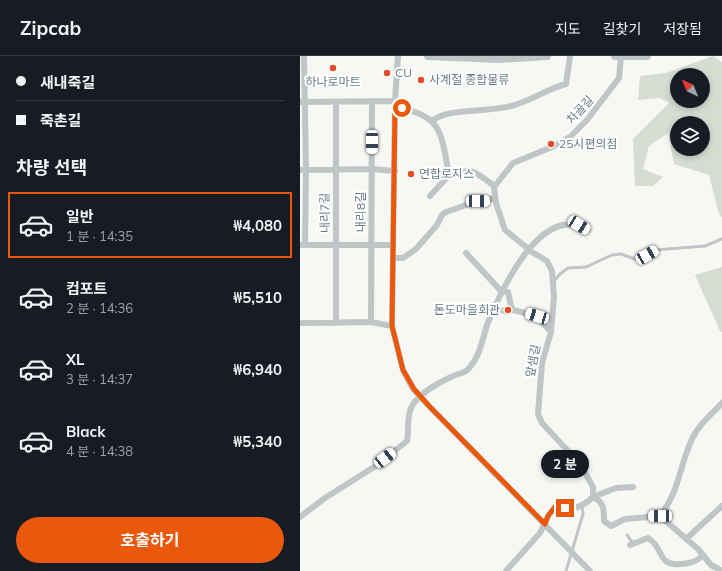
<!DOCTYPE html>
<html lang="ko">
<meta charset="utf-8">
<style>
body{margin:0;font-family:Mulish,"Noto Sans KR",sans-serif;background:#20242c;color:#f1f3f6;height:100vh;display:flex;flex-direction:column;font-size:15px;white-space:nowrap}
*{box-sizing:border-box;margin:0}
p{font-size:13px;color:#9ea1a6}
.icon{flex:none;width:22px;height:22px;fill:none;stroke:currentColor;stroke-width:2;stroke-linecap:round;stroke-linejoin:round}
.map{position:relative;flex:1;overflow:hidden}
.details{display:flex;flex-direction:column;background:#171b24;width:300px}
.details>*{flex:none}
.top-card{display:grid;align-content:center;height:88px;padding:0 16px;background:#171b24}
.needle{width:26px;rotate:316deg}
.fabs{position:absolute;left:370px;top:12px;display:grid;gap:8px}
.fabs a{display:grid;place-items:center;width:40px;height:40px;border-radius:50%;background:#171b24;box-shadow:0 2px 6px #0003;font-size:20px}
.end{position:absolute;width:18px;height:18px;margin:-9px;border:5px solid #ea580c;background:#fff;box-shadow:0 0 0 2px #fff}
.from{border-radius:50%}
.bubble{position:absolute;height:28px;border-radius:14px;background:#171b24;box-shadow:0 2px 6px #0003;font-size:13px;font-weight:700;line-height:28px;text-align:center}
.car{position:absolute;width:12px;height:24px;margin:-12px -6px;border-radius:5px;box-shadow:0 0 3px 1px #0007;background:linear-gradient(#fff 24%,#345 0 40%,#fff 0 76%,#345 0 86%,#fff 0)}
.top-card b{display:flex;align-items:center;gap:14px;height:38px;font-size:15px}
.top-card b+b{border-top:1px solid #363941}
.top-card i{width:10px;height:10px;background:#f1f3f6}
ul{padding:0;list-style:none}
li{display:flex;align-items:center;gap:12px;height:66px;margin:0 8px 6px;padding:0 8px;border:2px solid transparent;border-radius:0px}
li div{flex:1}
li b{display:block;font-size:15px}
li em{font-style:normal;font-weight:700}
li.selected{border-color:#ea580c}
li>.icon{width:36px;height:36px;stroke-width:1.5}
h2{padding:0 16px;font-size:18px;line-height:48px}
.cta{display:flex;gap:8px;margin-top:auto;padding:8px 16px}
.cta a{flex:1;height:46px;border-radius:24px;background:#ea580c;color:#fff;font-size:16px;font-weight:700;line-height:46px;text-align:center}
header{display:flex;align-items:center;gap:24px;box-sizing:border-box;height:56px;padding:0 20px;background:#171b24;border-bottom:1px solid #363941}
header strong{font-size:19px}
nav{display:flex;gap:22px;margin-inline-start:auto;font-size:14px}
main{display:flex;flex:1;min-height:0}
.map>svg:first-child{display:block}
.green{fill:#d7dcd3;fill-rule:evenodd}
.lines{fill:none;stroke-linecap:round;stroke-linejoin:round}
.service{stroke:#c0c5c8;stroke-width:3}
.minor{stroke:#c0c5c8;stroke-width:6}
.tertiary{stroke:#c0c5c8;stroke-width:8}
.route{stroke:#ea580c;stroke-width:5}
.poi-dot{fill:#e34b29;stroke:#fff;stroke-width:1.5}
.labels{text-anchor:middle;stroke-width:4;stroke-linejoin:round;paint-order:stroke}
.poi-label{font-size:12px;fill:#667985;stroke:#fff;text-anchor:start}
.street-label{font-size:12px;fill:#667985;stroke:#fff}
</style>
<header>
<strong>Zipcab</strong>
<nav><a>지도</a><a>길찾기</a><a>저장됨</a></nav>
</header>
<main>
<section class="details">
<div class="top-card">
<b><i class="from"></i>새내죽길</b>
<b><i></i>죽촌길</b>
</div>
<h2>차량 선택</h2>
<ul>
<li class="selected"><svg class="icon" aria-label="car" viewBox="0 0 24 24"><path d="M5 17H2v-5l4-1 3-4h7l3 4 3 1v5h-3M9 17h6M6 11h13"/><circle cx="7" cy="17" r="2"/><circle cx="17" cy="17" r="2"/></svg><div><b>일반</b><p>1 분 · 14:35</p></div><em>₩4,080</em></li>
<li><svg class="icon" aria-label="car" viewBox="0 0 24 24"><path d="M5 17H2v-5l4-1 3-4h7l3 4 3 1v5h-3M9 17h6M6 11h13"/><circle cx="7" cy="17" r="2"/><circle cx="17" cy="17" r="2"/></svg><div><b>컴포트</b><p>2 분 · 14:36</p></div><em>₩5,510</em></li>
<li><svg class="icon" aria-label="car" viewBox="0 0 24 24"><path d="M5 17H2v-5l4-1 3-4h7l3 4 3 1v5h-3M9 17h6M6 11h13"/><circle cx="7" cy="17" r="2"/><circle cx="17" cy="17" r="2"/></svg><div><b>XL</b><p>3 분 · 14:37</p></div><em>₩6,940</em></li>
<li><svg class="icon" aria-label="car" viewBox="0 0 24 24"><path d="M5 17H2v-5l4-1 3-4h7l3 4 3 1v5h-3M9 17h6M6 11h13"/><circle cx="7" cy="17" r="2"/><circle cx="17" cy="17" r="2"/></svg><div><b>Black</b><p>4 분 · 14:38</p></div><em>₩5,340</em></li>
</ul>
<div class="cta"><a>호출하기</a></div>
</section>
<div class="map">
<svg width="422" height="515" viewBox="0 0 422 515">
<rect width="100%" height="100%" fill="#f7f7f4"/>
<path class="green" d="M413,0L422,6V161L419,158L409,119L374,108L368,77L349,90L343,113L363,121L353,130H335L333,83L369,47L360,42L338,44L340,20L366,17ZM377,19H403V45H377ZM377,67H403V93H377Z
M422,211V276L420,275L395,219Z"/>
<g class="lines">
<path class="service" d="M254,225L260,218L268,212L286,211L312,199L321,198L335,203L342,204L355,194L405,190L422,183
M327,479L333,487
M266,515L283,458L282,450"/>
<path class="minor" d="M4,0L6,114L5,189
M98,0L95,45L92,270L103,314L113,333L129,350L290,515
M0,46L95,45
M95,51C143,59 141,77 149,119L130,140
M133,64C140,59 149,57 159,56C176,54 195,54 211,50C231,45 247,33 266,28L270,0
M0,114L72,113L95,115
M149,119C156,119 161,116 167,115C177,114 187,126 195,130
M0,189H93
M166,197L201,235L208,236L212,254
M93,202H103L116,193L137,169L142,159L146,156L178,145L188,144L195,141
M195,252L207,256L213,254L237,260L251,276
M71,266L72,46
M0,267L71,266L92,270
M36,267V47
M333,431L316,432L293,441C304,446 304,453 304,465L311,470L325,463L360,460L398,493L411,509L422,515
M360,460C380,434 379,411 392,383C399,368 411,359 422,347
M0,461L25,442L74,411L107,385C109,375 107,365 110,355C114,340 138,327 151,321C156,318 161,318 166,315C169,313 173,307 175,304C182,292 184,276 189,264C203,231 242,146 288,174
M386,483L422,450
M330,489L348,482C365,492 356,510 381,508C391,507 396,506 403,499
M206,515L240,477L248,460L255,451C273,453 279,454 293,441V431L281,409L242,367L238,358L242,307L251,276L254,241L252,215L247,205L232,196L205,174L196,147L194,131L213,107L252,91L270,81L287,64L319,22L321,0"/>
<path class="tertiary" d="M128,0L199,3L247,0
M315,0H347"/>
</g>
<g class="lines">
<path class="route" d="M102,52L95,51L92,270L103,314L114,333L129,350L245,468L248,460L255,451L265,452"/>
</g>
<g class="poi-dot">
<circle cx="33" cy="12" r="4"/>
<circle cx="87" cy="17" r="4"/>
<circle cx="121" cy="24" r="4"/>
<circle cx="251" cy="88" r="4"/>
<circle cx="111" cy="118" r="4"/>
<circle cx="208" cy="254" r="4"/>
</g>
<g class="labels">
<g class="poi-label">
<text x="95" y="21">CU</text>
<text x="129" y="28">사계절 종합물류</text>
<text x="33" y="30" text-anchor="middle">하나로마트</text>
<text x="259" y="92">25시편의점</text>
<text x="119" y="122">연합로지스</text>
<text x="200" y="258" text-anchor="end">돈도마을회관</text>
</g>
<g class="street-label">
<text transform="translate(280 54) rotate(-47)" y="4">차골길</text>
<text transform="translate(61 156) rotate(-90)" y="4">내리8길</text>
<text transform="translate(25 157) rotate(-91)" y="4">내리7길</text>
<text transform="translate(233 305) rotate(-79)" y="4">앞샘길</text>
</g>
</g>
</svg>
<div class="fabs">
<a><svg class="needle" viewBox="-14 -14 28 28"><path d="M0-13l5 13h-10z" fill="#e53935"/><path d="M0 13l5-13h-10z" fill="#9ea1a6"/></svg></a>
<a><svg class="icon" aria-label="layers" viewBox="0 0 24 24"><path d="M12 4l9 5-9 5-9-5zM3 14l9 5 9-5"/></svg></a>
</div>
<i class="end from" style="left:102px;top:52px"></i>
<i class="end" style="left:265px;top:452px"></i>
<div class="bubble" style="left:241px;top:394px;width:48px">2 분</div>
<i class="car" style="left:72px;top:86px;rotate:180deg"></i>
<i class="car" style="left:178px;top:145px;rotate:89deg"></i>
<i class="car" style="left:279px;top:169px;rotate:122deg"></i>
<i class="car" style="left:347px;top:199px;rotate:60deg"></i>
<i class="car" style="left:237px;top:260px;rotate:287deg"></i>
<i class="car" style="left:85px;top:402px;rotate:52deg"></i>
<i class="car" style="left:360px;top:460px;rotate:269deg"></i>
</div>
</main>
